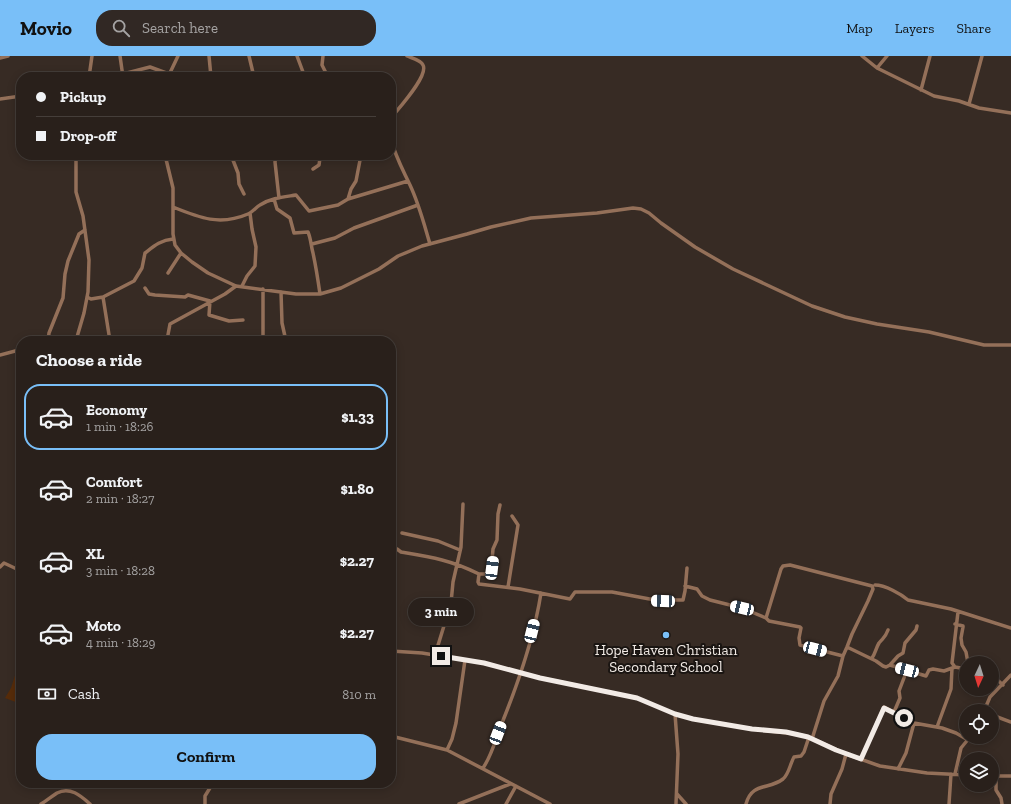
<!DOCTYPE html>
<meta charset="utf-8">
<style>
body{margin:0;font-family:"Zilla Slab",serif;background:#312824;color:#f1f3f6;height:100vh;display:flex;flex-direction:column;font-size:15px;white-space:nowrap}
*{box-sizing:border-box;margin:0}
p{font-size:13px;color:#a5a3a3}
.icon{flex:none;width:22px;height:22px;fill:none;stroke:currentColor;stroke-width:2;stroke-linecap:round;stroke-linejoin:round}
.map{position:relative;flex:1;overflow:hidden}
.panel{position:absolute;left:16px;top:280px;width:380px;height:452px;display:flex;flex-direction:column;background:#29201b;border-radius:16px;box-shadow:0 2px 10px #0003,0 0 0 1px #453e3a}
.panel>*{flex:none}
.top-card{position:absolute;left:16px;top:16px;width:380px;height:88px;border-radius:16px;box-shadow:0 2px 10px #0003,0 0 0 1px #453e3a;display:grid;align-content:center;height:88px;padding:0 20px;background:#29201b}
.needle{width:26px;rotate:184deg}
.buttons{position:absolute;left:959px;top:600px;display:grid;gap:8px}
.buttons a{display:grid;place-items:center;width:40px;height:40px;border-radius:50%;background:#29201b;box-shadow:0 2px 10px #0003,0 0 0 1px #453e3a;font-size:20px}
.end{position:absolute;width:18px;height:18px;margin:-9px;border:5px solid #f2ebe6;background:#111;box-shadow:0 0 0 2px #111}
.from{border-radius:50%}
.bubble{position:absolute;height:28px;border-radius:14px;background:#29201b;box-shadow:0 2px 10px #0003,0 0 0 1px #453e3a;font-size:13px;font-weight:800;line-height:28px;text-align:center}
.car{position:absolute;width:12px;height:24px;margin:-12px -6px;border-radius:5px;box-shadow:0 0 3px 1px #0007;background:linear-gradient(#fff 24%,#345 0 40%,#fff 0 76%,#345 0 86%,#fff 0)}
.top-card b{display:flex;align-items:center;gap:14px;height:38px;font-size:15px}
.top-card b+b{border-top:1px solid #453e3a}
.top-card i{width:10px;height:10px;background:#f1f3f6}
ul{padding:0;list-style:none}
li{display:flex;align-items:center;gap:12px;height:66px;margin:0 8px 6px;padding:0 12px;border:2px solid transparent;border-radius:16px}
li div{flex:1}
li b{display:block;font-size:15px}
li em{font-style:normal;font-weight:800}
li.active{border-color:#79bff8}
li>.icon{width:36px;height:36px;stroke-width:1.5}
h2{padding:0 20px;font-size:18px;line-height:48px}
.pay{display:flex;align-items:center;gap:10px;height:44px;padding:0 20px;font-size:15px}
.pay p{margin-inline-start:auto}
.action{display:flex;gap:8px;margin-top:auto;padding:8px 20px}
.action a{flex:1;height:46px;border-radius:16px;background:#79bff8;color:#111;font-size:16px;font-weight:800;line-height:46px;text-align:center}
header{display:flex;align-items:center;gap:24px;box-sizing:border-box;height:56px;padding:0 20px;background:#79bff8;color:#111}
header strong{font-size:19px}
nav{display:flex;gap:22px;margin-inline-start:auto;font-size:14px}
.search{width:280px;height:36px;background:#312824;display:flex;align-items:center;gap:10px;box-sizing:border-box;padding:0 14px;border-radius:16px;color:#a5a3a3;font-size:15px}
.map>svg:first-child{display:block}
.green{fill:#572c0a}
.lines{fill:none;stroke-linecap:round;stroke-linejoin:round}
.street{stroke:#947059;stroke-width:3.5}
.route{stroke:#f2ebe6;stroke-width:5}
.poi-dot{fill:#79bff8;stroke:#1a1512;stroke-width:1.5}
.labels{text-anchor:middle;stroke-width:4;stroke-linejoin:round;paint-order:stroke}
.poi-label{font-size:15px;fill:#f2ebe6;stroke:#1a1512}
</style>
<header>
<strong>Movio</strong>
<div class="search"><svg class="icon" aria-label="search" viewBox="0 0 24 24"><circle cx="10" cy="10" r="6"/><path d="M15 15l6 6"/></svg>Search here</div>
<nav><a>Map</a><a>Layers</a><a>Share</a></nav>
</header>
<div class="map">
<svg width="1011" height="748" viewBox="0 0 1011 748">
<rect width="100%" height="100%" fill="#372b24"/>
<path class="green" d="M18,610L21,611V648L5,642L11,632Z"/>
<g class="lines">
<path class="street" d="M120,0L123,21
M209,0L211,21
M249,0L254,21
M297,0L303,16V21
M323,0L322,9L328,21
M862,0L877,12L934,40L959,45L979,52L1011,57
M0,2L8,0
M877,12L887,0
M123,18L150,11L169,18
M89,21L92,0
M168,21L178,0
M921,34L930,0
M0,43L21,40
M969,48L982,0
M391,62C397,54 429,20 423,9C421,4 412,2 407,0
M391,83C395,100 403,114 410,129C419,148 424,168 430,188
M76,99V136L83,160L89,204L88,236L84,257L77,281L78,285
M165,99L173,132V178L175,189L181,197L192,206L208,217L236,230L296,238H320L341,232L379,213L398,200L422,190L467,178L491,171L531,162L597,157L633,152L641,153L649,157L661,167L695,191L733,213L812,250L845,261L877,268L929,276L984,289H1011
M231,99L238,117L239,128L244,138
M276,99L275,106L279,142
M313,113L319,109L320,102L323,99
M274,143L277,153L290,162L294,177L308,176C311,183 311,190 313,197C316,211 318,224 320,238
M348,143L351,133L356,125L361,99
M173,151C200,162 220,170 248,158C253,156 256,151 260,149C271,142 284,141 296,139L309,155L338,149L348,143L408,125
M312,188L335,182L354,172L418,149
M168,217L181,197
M242,230L247,220L255,210L256,191L252,173L250,157
M145,232L149,238L155,239L185,241L188,239L210,245L209,259L229,265L243,264
M263,233V285
M281,236L282,267L286,285
M87,241L91,243L103,241L134,225L142,212L145,197C154,190 161,184 173,183
M103,241L110,285
M48,285L49,277L63,242L65,218L68,205L79,178L85,174
M111,285L131,283L166,285L167,284L170,268L225,238L236,230
M0,299L19,294L21,298
M402,477L438,485L460,494
M391,492L397,493L401,496C431,501 451,504 479,518L478,526L479,528L520,533L570,543L575,536H612L655,544H683L685,535L687,512
M0,511L4,507L21,515
M479,518H488L491,517L493,493L497,484L498,458L500,449
M875,529C885,529 901,538 908,544L951,553L1011,572
M685,530L697,533L702,540L710,544L742,552L766,562L769,565L800,571L801,572L799,582L800,589L843,600
M508,531L518,469L512,460
M766,562L781,513L783,510L790,509L872,530L873,533L868,545L852,578L847,591L843,600L838,620L824,645L812,683
M955,568L963,570V571L961,582L962,589L966,596L968,607
M847,591L876,605L883,610L886,611L890,609L926,620L929,614L933,613L944,615L955,611L966,613
M391,595L422,597L484,607L541,622L637,642L675,658L693,663L752,673L796,678L809,681L846,698L880,710L927,717L966,719
M435,599L451,547L453,526L461,491L463,448
M872,602C875,598 876,592 879,587C884,581 885,582 888,574
M890,609L898,600L903,597L905,587L916,574L917,570
M955,611L952,607L958,556
M907,614L899,635L900,642L894,656L914,667L942,672L956,677L968,684
M992,619L1003,629
M984,655L990,641L1011,619
M675,658L678,698L676,748
M992,659L1011,666
M937,671L951,633L952,612
M391,680L447,694L550,748
M447,694L452,683L456,667L465,604
M861,703L884,651L894,656
M483,712C492,699 496,682 502,667C519,625 534,582 541,537
M898,713L906,697L914,667
M955,718L961,692L970,681
M992,720H1011
M996,720V734L1001,742L1002,748
M677,738L686,748
M41,748C46,745 51,741 57,737C70,730 81,740 90,748
M205,748V740L213,727
M459,748L510,728
M506,748L516,730
M746,748C752,726 769,734 783,723C789,718 790,708 794,701L801,700L804,696L809,681
M830,748L831,738L842,713L846,698
M949,748L951,718"/>
</g>
<g class="lines">
<path class="route" d="M441,600L484,607L540,622L637,642L675,658L693,663L752,673L786,676L808,681L836,694L861,703L884,652L904,662"/>
</g>
<circle class="poi-dot" cx="666" cy="579" r="4"/>
<g class="labels">
<g class="poi-label">
<text x="666" y="599">Hope Haven Christian<tspan x="666" dy="17">Secondary School</tspan></text>
</g>
</g>
</svg>
<div class="buttons">
<a><svg class="needle" viewBox="-14 -14 28 28"><path d="M0-13l5 13h-10z" fill="#e53935"/><path d="M0 13l5-13h-10z" fill="#a5a3a3"/></svg></a>
<a><svg class="icon" aria-label="locate" viewBox="0 0 24 24"><circle cx="12" cy="12" r="6"/><path d="M12 2v4M12 18v4M2 12h4M18 12h4"/></svg></a>
<a><svg class="icon" aria-label="layers" viewBox="0 0 24 24"><path d="M12 4l9 5-9 5-9-5zM3 14l9 5 9-5"/></svg></a>
</div>
<i class="end from" style="left:904px;top:662px"></i>
<i class="end" style="left:441px;top:600px"></i>
<div class="bubble" style="left:408px;top:542px;width:66px">3 min</div>
<i class="car" style="left:492px;top:512px;rotate:7deg"></i>
<i class="car" style="left:663px;top:545px;rotate:272deg"></i>
<i class="car" style="left:742px;top:552px;rotate:283deg"></i>
<i class="car" style="left:532px;top:575px;rotate:14deg"></i>
<i class="car" style="left:815px;top:593px;rotate:105deg"></i>
<i class="car" style="left:907px;top:614px;rotate:285deg"></i>
<i class="car" style="left:498px;top:677px;rotate:21deg"></i>
<div class="top-card">
<b><i class="from"></i>Pickup</b>
<b><i></i>Drop-off</b>
</div>
<section class="panel">
<h2>Choose a ride</h2>
<ul>
<li class="active"><svg class="icon" aria-label="car" viewBox="0 0 24 24"><path d="M5 17H2v-5l4-1 3-4h7l3 4 3 1v5h-3M9 17h6M6 11h13"/><circle cx="7" cy="17" r="2"/><circle cx="17" cy="17" r="2"/></svg><div><b>Economy</b><p>1 min · 18:26</p></div><em>$1.33</em></li>
<li><svg class="icon" aria-label="car" viewBox="0 0 24 24"><path d="M5 17H2v-5l4-1 3-4h7l3 4 3 1v5h-3M9 17h6M6 11h13"/><circle cx="7" cy="17" r="2"/><circle cx="17" cy="17" r="2"/></svg><div><b>Comfort</b><p>2 min · 18:27</p></div><em>$1.80</em></li>
<li><svg class="icon" aria-label="car" viewBox="0 0 24 24"><path d="M5 17H2v-5l4-1 3-4h7l3 4 3 1v5h-3M9 17h6M6 11h13"/><circle cx="7" cy="17" r="2"/><circle cx="17" cy="17" r="2"/></svg><div><b>XL</b><p>3 min · 18:28</p></div><em>$2.27</em></li>
<li><svg class="icon" aria-label="car" viewBox="0 0 24 24"><path d="M5 17H2v-5l4-1 3-4h7l3 4 3 1v5h-3M9 17h6M6 11h13"/><circle cx="7" cy="17" r="2"/><circle cx="17" cy="17" r="2"/></svg><div><b>Moto</b><p>4 min · 18:29</p></div><em>$2.27</em></li>
</ul>
<div class="pay"><svg class="icon" aria-label="cash" viewBox="0 0 24 24"><path d="M3 7h18v10H3z"/><circle cx="12" cy="12" r="2"/></svg>Cash<p>810 m</p></div>
<div class="action"><a>Confirm</a></div>
</section>
</div>
